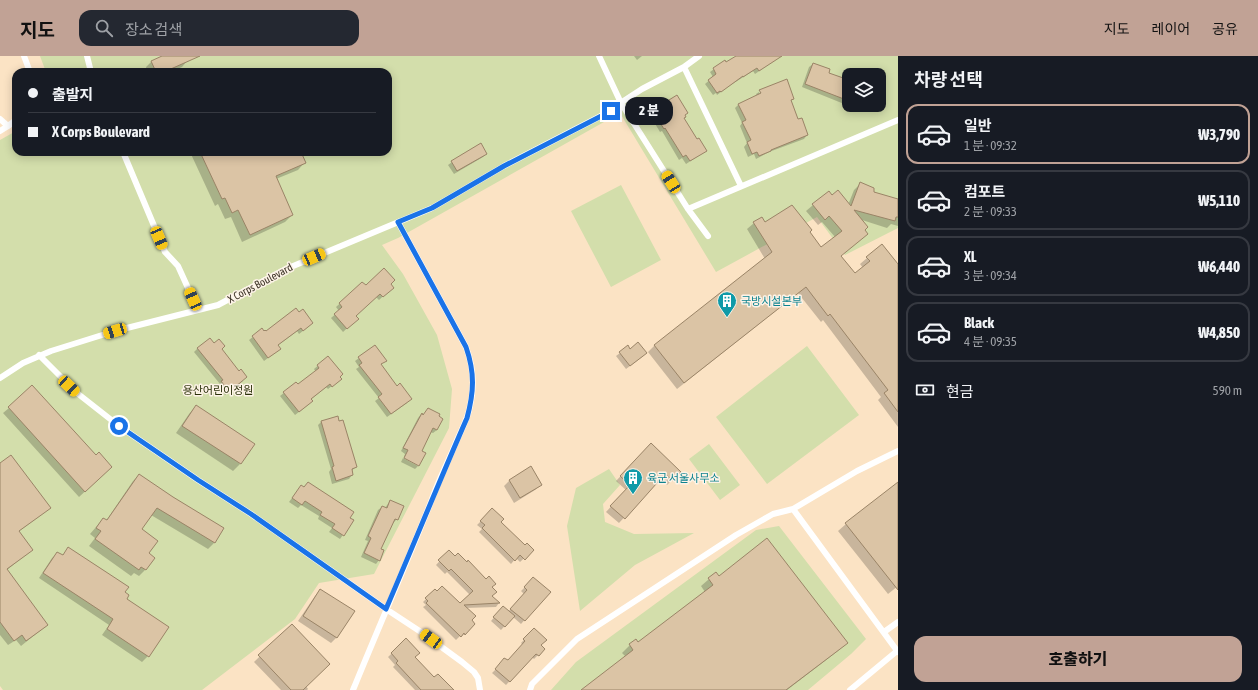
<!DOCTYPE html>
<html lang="ko">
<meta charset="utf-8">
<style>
body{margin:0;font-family:"Asap Condensed","Noto Sans KR",sans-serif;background:#242831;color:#f1f3f6;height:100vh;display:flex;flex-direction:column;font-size:15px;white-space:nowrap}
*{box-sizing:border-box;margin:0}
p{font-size:13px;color:#9ea1a6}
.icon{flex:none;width:22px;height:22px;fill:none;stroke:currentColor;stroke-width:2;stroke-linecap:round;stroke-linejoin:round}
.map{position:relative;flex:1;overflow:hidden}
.drawer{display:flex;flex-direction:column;background:#171b24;width:360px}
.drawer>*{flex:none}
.hud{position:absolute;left:12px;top:12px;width:380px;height:88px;border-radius:12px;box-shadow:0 2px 10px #0003;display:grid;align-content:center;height:88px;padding:0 16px;background:#171b24}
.tools{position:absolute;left:842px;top:12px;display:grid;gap:8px}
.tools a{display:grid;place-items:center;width:44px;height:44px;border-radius:8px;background:#171b24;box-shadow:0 2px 10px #0003;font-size:20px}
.end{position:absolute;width:18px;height:18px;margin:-9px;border:5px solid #1a73e8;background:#fff;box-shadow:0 0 0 2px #fff}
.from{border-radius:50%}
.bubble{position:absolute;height:28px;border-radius:12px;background:#171b24;box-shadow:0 2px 10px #0003;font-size:13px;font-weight:800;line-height:28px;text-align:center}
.car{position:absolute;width:12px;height:24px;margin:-12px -6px;border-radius:5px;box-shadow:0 0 3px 1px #0007;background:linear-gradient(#f5c518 24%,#345 0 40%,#f5c518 0 76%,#345 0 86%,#f5c518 0)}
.hud b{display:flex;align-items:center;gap:14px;height:38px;font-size:15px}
.hud b+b{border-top:1px solid #363941}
.hud i{width:10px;height:10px;background:#f1f3f6}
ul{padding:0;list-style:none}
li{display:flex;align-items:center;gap:12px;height:60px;margin:0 8px 6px;padding:0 8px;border:2px solid #363941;border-radius:12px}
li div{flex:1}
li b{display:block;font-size:15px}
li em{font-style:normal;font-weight:800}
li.active{border-color:#c1a295}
li>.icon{width:36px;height:36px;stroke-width:1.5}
h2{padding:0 16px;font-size:18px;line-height:48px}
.pay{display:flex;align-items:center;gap:10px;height:44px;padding:0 16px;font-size:15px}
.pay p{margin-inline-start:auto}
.cta{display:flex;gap:8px;margin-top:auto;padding:8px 16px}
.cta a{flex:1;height:46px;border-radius:12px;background:#c1a295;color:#111;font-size:16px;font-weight:800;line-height:46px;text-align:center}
header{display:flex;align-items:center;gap:24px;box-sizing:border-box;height:56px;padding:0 20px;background:#c1a295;color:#111}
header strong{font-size:19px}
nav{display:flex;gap:22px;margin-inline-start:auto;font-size:14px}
.search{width:280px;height:36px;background:#242831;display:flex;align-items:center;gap:10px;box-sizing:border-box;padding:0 14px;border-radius:12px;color:#9ea1a6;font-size:15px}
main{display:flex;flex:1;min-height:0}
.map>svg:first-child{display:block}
.green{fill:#d3deab;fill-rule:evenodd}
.shadow{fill:#0003}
.building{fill:#dbc4a5;stroke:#9a8467}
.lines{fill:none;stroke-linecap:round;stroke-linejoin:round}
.service{stroke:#fff;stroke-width:6}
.route{stroke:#1a73e8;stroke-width:5}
.labels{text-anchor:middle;stroke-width:3;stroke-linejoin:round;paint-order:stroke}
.street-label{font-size:11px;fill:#3d3428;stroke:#fdf3e7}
.culture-label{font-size:11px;fill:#0d838f;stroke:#fdf3e7;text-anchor:start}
.park-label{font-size:11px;fill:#2a3108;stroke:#fdf3e7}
</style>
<header>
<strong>지도</strong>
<div class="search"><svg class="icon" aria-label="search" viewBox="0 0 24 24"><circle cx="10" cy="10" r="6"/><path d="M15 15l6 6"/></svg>장소 검색</div>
<nav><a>지도</a><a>레이어</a><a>공유</a></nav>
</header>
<main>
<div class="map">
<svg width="898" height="634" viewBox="0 0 898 634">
<rect width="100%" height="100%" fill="#fbe3c4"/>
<path class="green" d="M40,0H898V172L845,199L817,161L716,216L620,57L398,182L382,189L403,218L437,279L452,333L449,372L374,518L319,527L295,563L202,634H3L0,630V84L16,75V96H388V16H46ZM849,19H879V49H849Z
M621,129L661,204L611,231L571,155Z
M807,290L859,359L767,428L716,361Z
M709,388L740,429L720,444L689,403Z
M609,413L620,429L603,448L605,466L634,478L694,477L635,509L580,555L567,470L576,432Z
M779,470L866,583L851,598L808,634H551L576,606L756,474Z"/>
<path class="shadow" d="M164,0H185L187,5L182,11L170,16H147L146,11L151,6Z
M634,0H642L637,4Z
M737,0H772L775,4L755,18L753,15L729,30L717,39L716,37L713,39L705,28L713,21L710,16L725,5L726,8Z
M813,8L828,17L846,24L849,22V49H870L865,54L861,52L859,54L802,31L809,11Z
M760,35L793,42L791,45L798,64L807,79L804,83L769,96L756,103L754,98L748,101L744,91L747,87L740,70L742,67L735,52L739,48L757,40L756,38L759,36L761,42Z
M655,54L662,64L684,59L683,63L696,85L706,95L686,108L682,102L679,104L662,75L660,76L654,66L657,63L653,56Z
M190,96H300L305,106L298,114L276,123L292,159L285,166L242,186L231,161L225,163L218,148L215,150Z
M486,98L483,101L454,118L448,109L452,106Z
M861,127L873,136L897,144L898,142V170L891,168L887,172L862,164L841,200L854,218L863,212L860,208L867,202L898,209V371L878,344L881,341L823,264L821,266L798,237L677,333L648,296L655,289L765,203L747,173L754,167H764L809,176L821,192L835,181L822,166L818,169L806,155L813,149L832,140L848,149L854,134Z
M362,227L366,231L392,232L379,244L376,241L355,260L357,263L343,276L331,262L339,255L336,251Z
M308,271L299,278L297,275L277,290L276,296L264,305L249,284L262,274L266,276Z
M375,290L385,304L380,309L407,347L387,361L375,345L379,342L356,313L359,311L355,305Z
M198,292L243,325L225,339L218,330L220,328L194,296Z
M630,294L642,301L626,313L616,300L620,297Z
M328,301L337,326L328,333L326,331L310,344L308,349L295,359L280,340L296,327L298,330L316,316L314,313Z
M196,350L240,408L233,415L176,377L189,358Z
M9,352L105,417L79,441L3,357Z
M428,353L437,374L433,377L430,376L420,395L419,408L404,401L405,398L401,395L418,362L421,358L422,360Z
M337,361L356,411L351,415L352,419L349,423L332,428L329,416L331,413L318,369L321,366Z
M651,388L680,416L667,429L660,423L619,467L606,456L626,434L616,425Z
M403,402L418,410L415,413L401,406Z
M0,408L50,452L18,476L31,494L7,514L47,569L21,590L16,584L8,589L0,579Z
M139,419L172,442L223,472L214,487L208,493L151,459L141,474L147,497L145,514L139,520L134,517L131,520L89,490L95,482L90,478L103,463L106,465L133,425Z
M509,425L541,429L535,434L514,447L504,430Z
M898,427V530L888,538L838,475L846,468Z
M301,430L353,465L340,483L329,476L332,472L318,463L319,460L301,449L298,452L289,446Z
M390,445L397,463L393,467L392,466L380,493L379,504L376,508L361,501L368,485L365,484L378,454L382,451L385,452Z
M492,454L500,466L524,491L533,494L520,506L516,502L511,508L479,476L482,473L477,469Z
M69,492L124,537L125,543L167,571L148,600L142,606L102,579L109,569L39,522L52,502L58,497L62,500Z
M449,495L491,531V540L499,547L496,551L465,552L470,565L474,568L461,581L460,580L456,584L423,551L426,549L423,546L435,534L460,549L470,539L447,516L445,518L436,509Z
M716,517L719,521L846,587L839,594L787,634H583L626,601L622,597L630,589L636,585L638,588L705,536L701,530Z
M530,526L549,536L521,568L513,561L501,574L491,565L503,551L508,556L524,538L521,535Z
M320,534L337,581L331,587L298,565L315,540Z
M290,571L306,630L308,633L307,634H281L254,606Z
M534,573L540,590L544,593L534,603L532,601L506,629L492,617L505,604L508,605L523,589L521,587Z
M406,584L414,601L444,634H415L393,611L395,609L388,601Z"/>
<path class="building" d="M162,0H200L164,16H156L151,5Z
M736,0H782L759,15L757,12L743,21V20L721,36L720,35L717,37L708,24L716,18L713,12L725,4L726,6Z
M813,7L830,13L829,17L849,24V45L805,28Z
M787,23L794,43L791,44L798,63L802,62L808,79L771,94V95L759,100L757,96L752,98L747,86L751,84L742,66L746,64L738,48L761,37L759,34Z
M677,39L688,57L685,59L686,61L684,62L697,83L699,82L707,95L690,105L686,99L683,101L665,72L664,73L657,62L660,59L656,52Z
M481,87L487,98L457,115L451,105Z
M200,96H301L306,107L276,120L293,159L250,179L238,154L232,157L225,142L222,143Z
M860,126L874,132V136L898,143V161H896L895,165L854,154L868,171L865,174L868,178L841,200L855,217L870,205L866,201L882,188L898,208V356L884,337L888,334L830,258L828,260L806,231L684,327L654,289L772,196L753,166L762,161L765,166L792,149L812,174L810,176L821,191L842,175L829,160L825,164L812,148L829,135L832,139L838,134L851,150Z
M384,212L395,224L391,228L394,232L383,241L380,238L356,260L359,263L347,273L334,258L342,251L339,247L362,226L366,229Z
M296,252L299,256L303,253L313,267L303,275L301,272L278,289L281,293L268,302L252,280L262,272L264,275L265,274L266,275Z
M210,282L214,287L219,283L225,290L222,293L239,315L241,313L247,321L229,336L221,325L223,324L197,292Z
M638,286L647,297L630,310L619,296L628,289L630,293Z
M375,289L387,305L381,308L397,330L400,327L412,343L391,358L378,341L382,338L359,309L362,307L358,301Z
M328,300L343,318L340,321L342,323L332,331L330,328L311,343L313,345L299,356L283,336L296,326L298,328L319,312L317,309Z
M32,329L96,399L99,396L112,411L85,436L8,351Z
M196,349L255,388L241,408L182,370Z
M428,352L440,358L439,360L443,363L437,374L433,372L422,395L426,397L419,410L404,402L408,394L403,392L422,357L423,359Z
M338,360L339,365L343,364L357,411L352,413L353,419L336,425L332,411L334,410L321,365Z
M651,387L681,416L673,425L665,418L625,463L610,450L630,429L620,420Z
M11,399L51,452L19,475L33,494L7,513L48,569L26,585L22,579L14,585L0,566V407Z
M531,410L542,429L520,442L509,424Z
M139,418L173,441L224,472L215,487L157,452L142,473L158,485L149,497L155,502L146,514L141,511L139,514L95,483L101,475L96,472L103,462L107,464Z
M308,426L354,456L350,462L354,464L344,480L332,472L335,468L320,459L322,456L305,445L302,449L292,442L301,429L304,431Z
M898,426V534L845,467Z
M390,444L404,450L398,464L395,463L381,493L384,494L380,505L364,497L371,482L368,480L382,450L387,452Z
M492,452L504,463L501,466L525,489L527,487L534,494L525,504L520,499L515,505L482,472L485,469L480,465Z
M767,482L848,587L786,634H581L633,594L629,588L636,583L638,586L713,529L708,522L716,516L719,520Z
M68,491L129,531L125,536L129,539L127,543L169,571L149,601L107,573L113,563L43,517L57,496L63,499Z
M449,494L455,500L458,497L467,506L468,504L486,523L489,520L496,528L492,531L497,536L492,540L500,547L464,549L476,560L472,564L475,568L465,579L464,577L461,581L426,547L428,545L425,542L435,533L437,535L442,530L460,547L473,535L451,513L449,515L438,504Z
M533,521L551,536L525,565L510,553L527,534L524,531Z
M320,533L355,555L337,582L303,560Z
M503,550L515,560L505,571L493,561Z
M292,568L330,608L303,634H291L258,599Z
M534,572L547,584L541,589L545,593L539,600L536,598L510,626L495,613L504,602L508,604L525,585L523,583Z
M406,582L420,597L415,601L434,621L438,618L454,634H421L396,607L398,605L391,597Z"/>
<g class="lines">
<path class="service" d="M24,0L30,16
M87,0L91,16
M599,0L621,47L688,153L708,180
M684,11L741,130
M0,63L8,70L16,64
M0,75L8,70
M123,96L165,196L178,210L198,254
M688,153L898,64
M39,299L77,337L119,370L198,424L251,458L386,553L421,576L462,606L474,616L478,622L480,634
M0,322L23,307L51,295L115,275L218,249L286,213L432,152L504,110L599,61L642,33L684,11L699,0
M793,453L898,596
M884,576L898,566
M353,634C379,570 407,507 432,443C439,423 449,404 457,384C462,373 468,362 470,350C475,330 473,310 466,291L398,166
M530,634L532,628L577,583L736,479L773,458L793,453L857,415L898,395
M850,634L897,595"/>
</g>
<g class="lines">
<path class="route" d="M119,370L198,424L251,458L386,553C413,490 439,426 467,362C474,336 475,317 466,291L398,166L432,152L504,110L611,55"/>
</g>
<defs>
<g id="building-pin" transform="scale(1)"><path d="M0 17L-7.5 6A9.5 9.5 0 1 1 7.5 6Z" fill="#0f9aa8" stroke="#fdf3e7"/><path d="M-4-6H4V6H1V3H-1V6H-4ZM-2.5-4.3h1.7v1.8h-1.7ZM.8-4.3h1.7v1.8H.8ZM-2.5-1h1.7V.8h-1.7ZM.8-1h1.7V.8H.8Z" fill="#fff"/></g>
</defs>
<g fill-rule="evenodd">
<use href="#building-pin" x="727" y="245"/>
<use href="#building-pin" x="633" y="422"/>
</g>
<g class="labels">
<g class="street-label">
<text transform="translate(260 227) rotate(-28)" y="4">X Corps Boulevard</text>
</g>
<g class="culture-label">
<text x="741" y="249">국방시설본부</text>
<text x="647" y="426">육군 서울사무소</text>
</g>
<g class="park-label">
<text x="218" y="338">용산어린이정원</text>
</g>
</g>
</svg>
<div class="tools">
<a><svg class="icon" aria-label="layers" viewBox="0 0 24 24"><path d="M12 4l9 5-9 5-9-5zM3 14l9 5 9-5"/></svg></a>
</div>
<i class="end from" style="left:119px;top:370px"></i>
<i class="end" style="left:611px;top:55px"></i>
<div class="bubble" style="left:625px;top:41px;width:48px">2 분</div>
<i class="car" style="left:671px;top:126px;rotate:328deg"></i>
<i class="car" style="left:159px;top:182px;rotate:157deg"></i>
<i class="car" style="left:314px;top:201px;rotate:67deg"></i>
<i class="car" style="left:193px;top:243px;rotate:336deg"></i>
<i class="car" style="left:115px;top:275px;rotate:253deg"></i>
<i class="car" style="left:69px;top:330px;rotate:133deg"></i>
<i class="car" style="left:431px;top:583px;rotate:306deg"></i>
<div class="hud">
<b><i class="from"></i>출발지</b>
<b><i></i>X Corps Boulevard</b>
</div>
</div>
<section class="drawer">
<h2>차량 선택</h2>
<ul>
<li class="active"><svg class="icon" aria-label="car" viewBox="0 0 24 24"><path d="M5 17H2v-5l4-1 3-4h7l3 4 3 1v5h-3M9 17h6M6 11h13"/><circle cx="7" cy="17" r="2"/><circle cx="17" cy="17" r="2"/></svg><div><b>일반</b><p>1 분 · 09:32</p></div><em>₩3,790</em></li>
<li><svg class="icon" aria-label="car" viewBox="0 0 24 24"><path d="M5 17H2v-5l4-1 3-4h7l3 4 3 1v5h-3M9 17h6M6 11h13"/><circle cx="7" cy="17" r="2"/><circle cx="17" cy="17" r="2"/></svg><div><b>컴포트</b><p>2 분 · 09:33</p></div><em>₩5,110</em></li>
<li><svg class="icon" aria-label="car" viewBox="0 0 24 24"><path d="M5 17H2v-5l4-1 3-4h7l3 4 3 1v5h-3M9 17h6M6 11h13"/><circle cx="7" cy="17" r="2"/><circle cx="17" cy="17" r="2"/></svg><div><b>XL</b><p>3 분 · 09:34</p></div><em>₩6,440</em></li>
<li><svg class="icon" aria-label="car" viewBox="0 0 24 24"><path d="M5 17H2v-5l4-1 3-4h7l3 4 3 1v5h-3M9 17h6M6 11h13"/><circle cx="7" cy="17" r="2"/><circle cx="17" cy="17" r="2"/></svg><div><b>Black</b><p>4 분 · 09:35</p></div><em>₩4,850</em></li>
</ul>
<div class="pay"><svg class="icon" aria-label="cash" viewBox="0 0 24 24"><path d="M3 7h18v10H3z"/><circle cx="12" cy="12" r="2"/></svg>현금<p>590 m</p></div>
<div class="cta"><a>호출하기</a></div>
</section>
</main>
